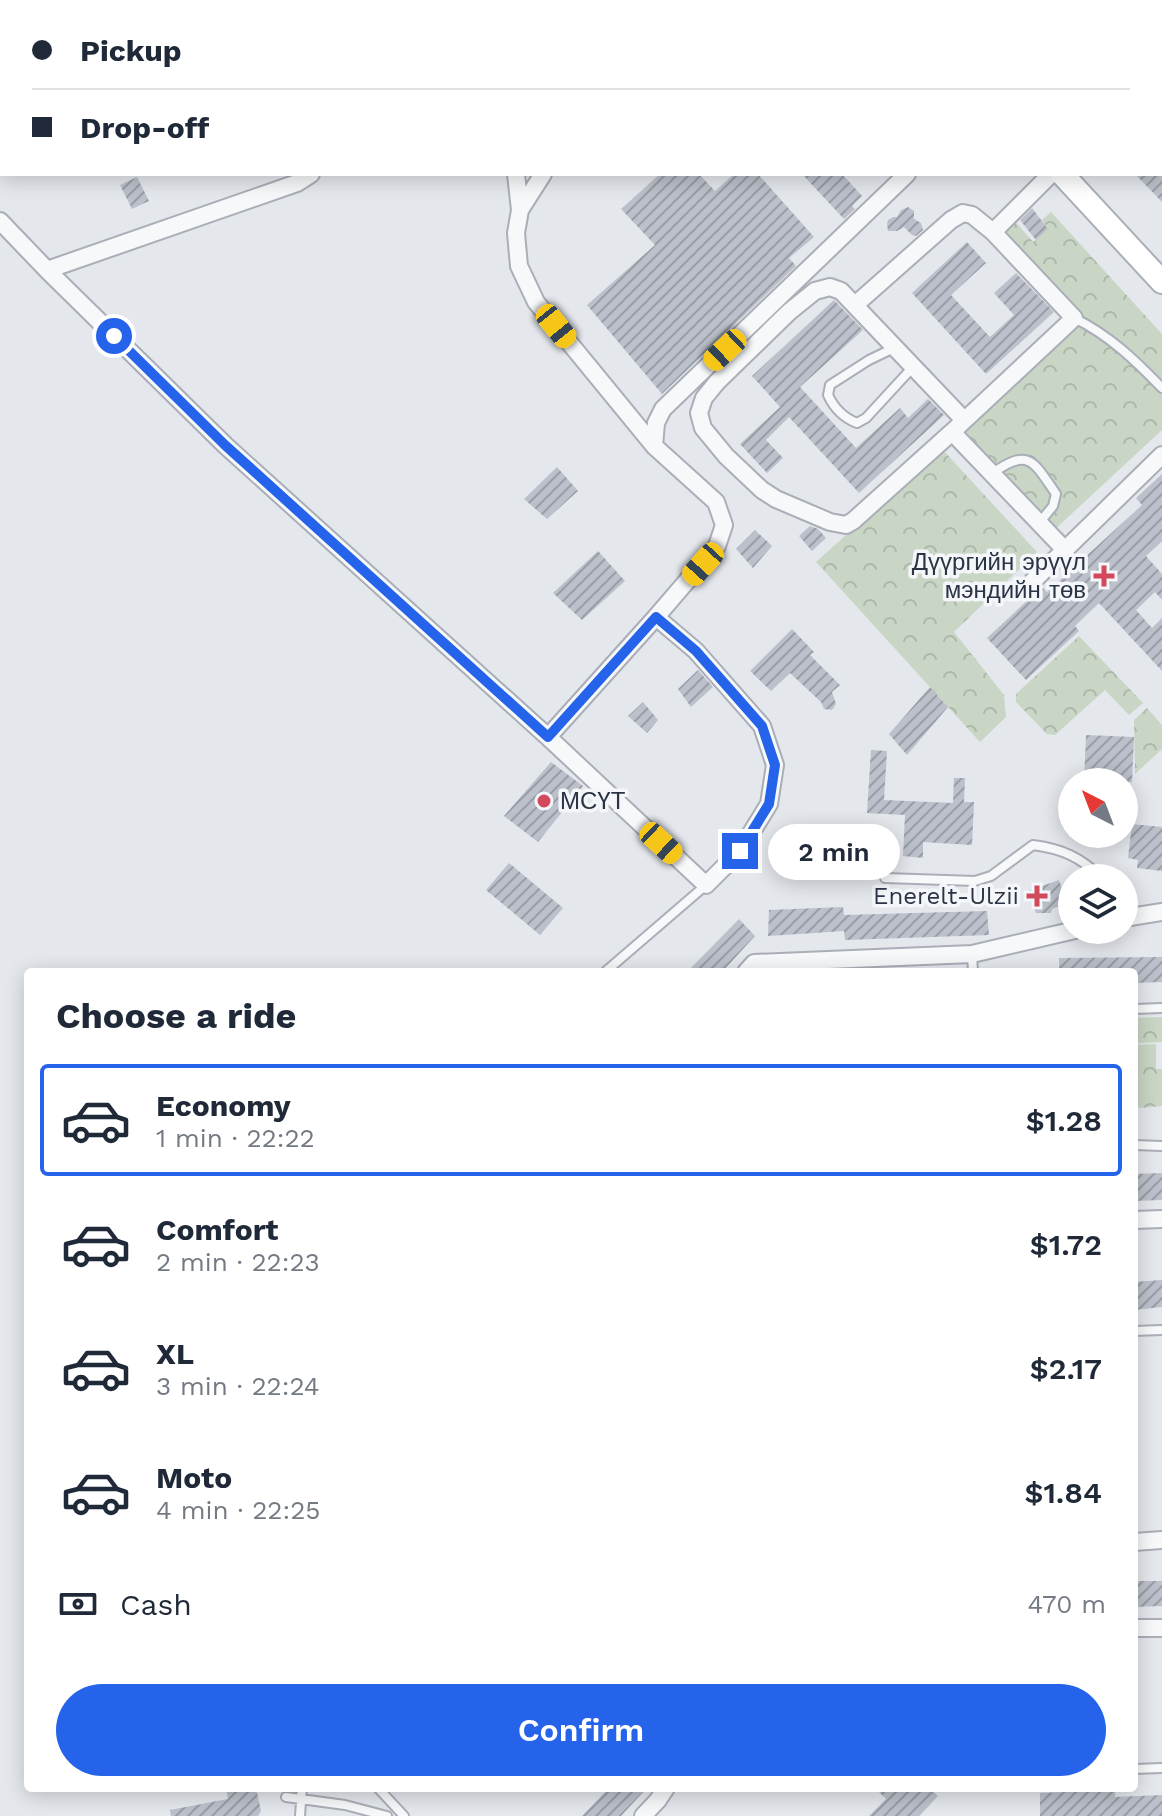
<!DOCTYPE html>
<meta charset="utf-8">
<style>
body{margin:0;font-family:"Work Sans",sans-serif;background:#f6f6f7;color:#1f2937;height:100vh;display:flex;flex-direction:column;font-size:30px;white-space:nowrap}
*{box-sizing:border-box;margin:0}
p{font-size:26px;color:#747a83}
.icon{flex:none;width:44px;height:44px;fill:none;stroke:currentColor;stroke-width:2;stroke-linecap:round;stroke-linejoin:round}
.map{position:relative;flex:1;overflow:hidden}
.side{position:absolute;left:24px;top:968px;width:1114px;height:824px;display:flex;flex-direction:column;background:#fff;border-radius:8px;box-shadow:0 4px 20px #0003}
.side>*{flex:none}
.guide{position:absolute;left:0px;top:0px;width:1162px;height:176px;box-shadow:0 4px 20px #0003;display:grid;align-content:center;height:176px;padding:0 32px;background:#fff}
.needle{width:52px;rotate:318deg}
.controls{position:absolute;left:1058px;top:768px;display:grid;gap:16px}
.controls a{display:grid;place-items:center;width:80px;height:80px;border-radius:50%;background:#fff;box-shadow:0 4px 20px #0003;font-size:40px}
.end{position:absolute;width:36px;height:36px;margin:-18px;border:10px solid #2563eb;background:#fff;box-shadow:0 0 0 4px #fff}
.from{border-radius:50%}
.bubble{position:absolute;height:56px;border-radius:28px;background:#fff;box-shadow:0 4px 20px #0003;font-size:26px;font-weight:600;line-height:56px;text-align:center}
.car{position:absolute;width:24px;height:48px;margin:-24px -12px;border-radius:10px;box-shadow:0 0 6px 2px #0007;background:linear-gradient(#f5c518 24%,#345 0 40%,#f5c518 0 76%,#345 0 86%,#f5c518 0)}
.guide b{display:flex;align-items:center;gap:28px;height:76px;font-size:30px}
.guide b+b{border-top:2px solid #e0e1e3}
.guide i{width:20px;height:20px;background:#1f2937}
ul{padding:0;list-style:none}
li{display:flex;align-items:center;gap:24px;height:112px;margin:0 16px 12px;padding:0 16px;border:4px solid transparent;border-radius:8px}
li div{flex:1}
li b{display:block;font-size:30px}
li em{font-style:normal;font-weight:600}
li.selected{border-color:#2563eb}
li>.icon{width:72px;height:72px;stroke-width:1.5}
h2{padding:0 32px;font-size:36px;line-height:96px}
.pay{display:flex;align-items:center;gap:20px;height:88px;padding:0 32px;font-size:30px}
.pay p{margin-inline-start:auto}
.action{display:flex;gap:16px;margin-top:auto;padding:16px 32px}
.action a{flex:1;height:92px;border-radius:48px;background:#2563eb;color:#fff;font-size:32px;font-weight:600;line-height:92px;text-align:center}
.map>svg:first-child{display:block}
.park{fill:url(#park-crowns)}
.building{fill:url(#building-hatch)}
.lines{fill:none;stroke-linecap:round;stroke-linejoin:round}
.lane-casing{stroke:#a9aeb7;stroke-width:12}
.street-casing{stroke:#a9aeb7;stroke-width:20}
.secondary-casing{stroke:#a9aeb7;stroke-width:26}
.lane{stroke:#f7f8fa;stroke-width:8}
.street{stroke:#f7f8fa;stroke-width:16}
.secondary{stroke:#fff;stroke-width:22}
.route{stroke:#2563eb;stroke-width:10}
.poi-dot{fill:#d1495b;stroke:#f4f6f9;stroke-width:3}
.labels{text-anchor:middle;stroke-width:7;stroke-linejoin:round;paint-order:stroke}
.poi-label{font-size:24px;fill:#2b3445;stroke:#f4f6f9;text-anchor:end}
</style>
<div class="map">
<svg width="1162" height="1816" viewBox="0 0 1162 1816">
<defs>
<pattern id="park-crowns" width="20" height="18" patternUnits="userSpaceOnUse" patternTransform="scale(2)"><rect width="20" height="18" fill="#c9d6c5"/><path d="M2 6a3 3 0 1 1 6 0M12 15a3 3 0 1 1 6 0" fill="none" stroke="#adb8ab"/></pattern>
<pattern id="building-hatch" width="6" height="6" patternUnits="userSpaceOnUse" patternTransform="scale(2)"><rect width="6" height="6" fill="#bbc0ca"/><path d="M-1 1l2-2M0 6l6-6M5 7l2-2" fill="none" stroke="#989da6"/></pattern>
</defs>
<rect width="100%" height="100%" fill="#e4e7ec"/>
<path class="park" d="M1051,212L1162,334V430L1052,532L957,430L1080,318L995,227L1009,214L1033,242L1048,229L1042,220Z
M942,449L1037,552L954,632L1004,695L1006,717L980,742L816,562Z
M1079,636L1143,703L1129,715L1105,690L1055,735L1047,734L1016,702V694Z
M1147,708L1162,725V749L1135,774L1134,720Z
M1162,1017V1042L1138,1043L1134,1039V1018Z
M1156,1044V1069H1162V1106L1140,1108L1134,1103V1045Z"/>
<path class="building" d="M660,174H699L715,191L734,174H758L814,237L789,258L796,266L662,394L587,305L655,245L621,209Z
M802,174H842L862,196L852,206L855,209L844,219Z
M1135,174H1162V202Z
M137,177L149,201L132,209L120,185Z
M908,207L914,211V219L921,223L923,230L916,236L912,235L904,227L897,231H888L887,224L888,220L893,217H897L901,210Z
M1032,208L1048,229L1036,240L1020,220Z
M967,242L986,263L951,295L990,337L1014,315L994,293L1016,273L1054,312L986,374L912,293Z
M834,300L863,330L800,387L856,448L900,408L908,418L928,399L944,415L859,493L789,417L766,440L783,458L767,473L740,444L780,407L752,376Z
M557,467L578,491L547,519L524,499Z
M1162,474V541L1146,556L1162,574V600L1155,592L1136,610L1152,628L1162,618V671L1099,603L1075,626L1079,631L1026,680L987,638L1042,587L1047,592L1142,505L1136,498Z
M810,526L818,529L826,538L812,551L799,536Z
M755,530L772,546L753,568L736,549Z
M598,551L625,581L582,620L553,593Z
M792,629L814,652L810,655L840,685L832,692L836,704L832,710L824,709L821,702L790,673L771,691L750,671Z
M698,670L713,687L691,707L678,689Z
M930,687L948,707L907,755L889,734Z
M643,702L658,720L647,733L628,716Z
M1086,735L1134,737L1132,782H1084Z
M871,750L887,751L884,800L953,803L954,778H965L964,802H974L972,845L923,842V858L903,856L905,815L867,813Z
M551,762L583,786L538,842L504,816Z
M1132,824L1162,827V871L1137,868L1138,860L1128,858Z
M509,863L563,908L540,935L486,890Z
M1059,880L1067,903L1052,909L1051,913H1036L1028,891Z
M843,907L844,915L987,911L989,935L845,940L844,931L768,936L769,910Z
M739,919L755,936L722,972H687Z
M1162,957V982L1134,983V972H1059V958Z
M1162,1173V1200L1134,1201V1174Z
M1162,1280V1307L1134,1310V1282Z
M1134,1581H1162V1606L1134,1607Z
M226,1788H256L261,1811L258,1816H171L170,1810L228,1799Z
M609,1788H647L621,1816H582Z
M875,1788H929L938,1796L919,1816H869L886,1799Z
M1115,1790V1797L1162,1795V1816H1040V1793Z"/>
<g class="lines">
<g class="lane-casing">
<path id="lane" d="M1074,318C1109,335 1135,360 1162,388
M894,348L869,360L830,385L828,395C834,408 844,418 857,423L866,418L913,367
M993,473C1029,447 1034,462 1056,494L1053,506L1040,522
M885,878L975,881L991,876L1033,845C1063,849 1080,857 1102,878
M1124,901L1137,915
M972,954L973,972
M605,972L706,885
M1134,1009L1162,1008
M1134,1145L1162,1146
M1134,1331L1162,1330
M1134,1769L1162,1768
M378,1788L404,1816
M286,1797L345,1805L387,1816
M300,1816L302,1788"/>
</g>
<g class="street-casing">
<path id="street" d="M3,2L7,0
M174,2L178,0
M511,2V0
M710,2L711,0
M0,108L2,106
M516,174L520,210L516,233L519,266L536,302L654,446
M520,210L543,174
M0,221L47,270L226,446L548,737L706,885L740,851L769,804L775,765L762,726L696,651L656,617
M993,232L1051,174
M47,270L297,183L311,174
M855,305L951,220L963,213L972,215L993,232L1074,318L952,432L1066,551
M952,432L853,521L846,525L830,522L776,499L762,490L726,456L703,428L699,413L704,398L717,382L789,312L815,291L830,287L841,291L964,420
M1032,582L1162,455
M548,737L656,617L717,546L724,525L716,502L654,446L656,423L663,409L907,174
M1124,918L1162,912
M746,972L754,963L972,954L1075,930
M1134,1220L1162,1219
M1134,1542L1162,1540
M1134,1628H1162
M643,1816L658,1800L666,1788"/>
</g>
<g class="secondary-casing">
<path id="secondary" d="M900,0L902,2
M1062,174L1162,282"/>
</g>
<use href="#lane" class="lane"/>
<use href="#street" class="street"/>
<use href="#secondary" class="secondary"/>
</g>
<g class="lines">
<path class="route" d="M114,336L226,446L548,737L656,617L696,651L762,726L775,765L769,804L740,851"/>
</g>
<g class="poi-dot">
<path d="M1100 564h8v8h8v8h-8v8h-8v-8h-8v-8h8z"/>
<circle cx="544" cy="801" r="8"/>
<path d="M1033 884h8v8h8v8h-8v8h-8v-8h-8v-8h8z"/>
</g>
<g class="labels">
<g class="poi-label">
<text x="1086" y="570">Дүүргийн эрүүл<tspan x="1086" dy="28">мэндийн төв</tspan></text>
<text x="560" y="809" text-anchor="start">МСҮТ</text>
<text x="1019" y="904">Enerelt-Ulzii</text>
</g>
</g>
</svg>
<div class="controls">
<a><svg class="needle" viewBox="-14 -14 28 28"><path d="M0-13l5 13h-10z" fill="#e53935"/><path d="M0 13l5-13h-10z" fill="#747a83"/></svg></a>
<a><svg class="icon" aria-label="layers" viewBox="0 0 24 24"><path d="M12 4l9 5-9 5-9-5zM3 14l9 5 9-5"/></svg></a>
</div>
<i class="end from" style="left:114px;top:336px"></i>
<i class="end" style="left:740px;top:851px"></i>
<div class="bubble" style="left:768px;top:824px;width:132px">2 min</div>
<i class="car" style="left:556px;top:326px;rotate:141deg"></i>
<i class="car" style="left:725px;top:350px;rotate:227deg"></i>
<i class="car" style="left:703px;top:564px;rotate:222deg"></i>
<i class="car" style="left:661px;top:843px;rotate:133deg"></i>
<div class="guide">
<b><i class="from"></i>Pickup</b>
<b><i></i>Drop-off</b>
</div>
<section class="side">
<h2>Choose a ride</h2>
<ul>
<li class="selected"><svg class="icon" aria-label="car" viewBox="0 0 24 24"><path d="M5 17H2v-5l4-1 3-4h7l3 4 3 1v5h-3M9 17h6M6 11h13"/><circle cx="7" cy="17" r="2"/><circle cx="17" cy="17" r="2"/></svg><div><b>Economy</b><p>1 min · 22:22</p></div><em>$1.28</em></li>
<li><svg class="icon" aria-label="car" viewBox="0 0 24 24"><path d="M5 17H2v-5l4-1 3-4h7l3 4 3 1v5h-3M9 17h6M6 11h13"/><circle cx="7" cy="17" r="2"/><circle cx="17" cy="17" r="2"/></svg><div><b>Comfort</b><p>2 min · 22:23</p></div><em>$1.72</em></li>
<li><svg class="icon" aria-label="car" viewBox="0 0 24 24"><path d="M5 17H2v-5l4-1 3-4h7l3 4 3 1v5h-3M9 17h6M6 11h13"/><circle cx="7" cy="17" r="2"/><circle cx="17" cy="17" r="2"/></svg><div><b>XL</b><p>3 min · 22:24</p></div><em>$2.17</em></li>
<li><svg class="icon" aria-label="car" viewBox="0 0 24 24"><path d="M5 17H2v-5l4-1 3-4h7l3 4 3 1v5h-3M9 17h6M6 11h13"/><circle cx="7" cy="17" r="2"/><circle cx="17" cy="17" r="2"/></svg><div><b>Moto</b><p>4 min · 22:25</p></div><em>$1.84</em></li>
</ul>
<div class="pay"><svg class="icon" aria-label="cash" viewBox="0 0 24 24"><path d="M3 7h18v10H3z"/><circle cx="12" cy="12" r="2"/></svg>Cash<p>470 m</p></div>
<div class="action"><a>Confirm</a></div>
</section>
</div>
